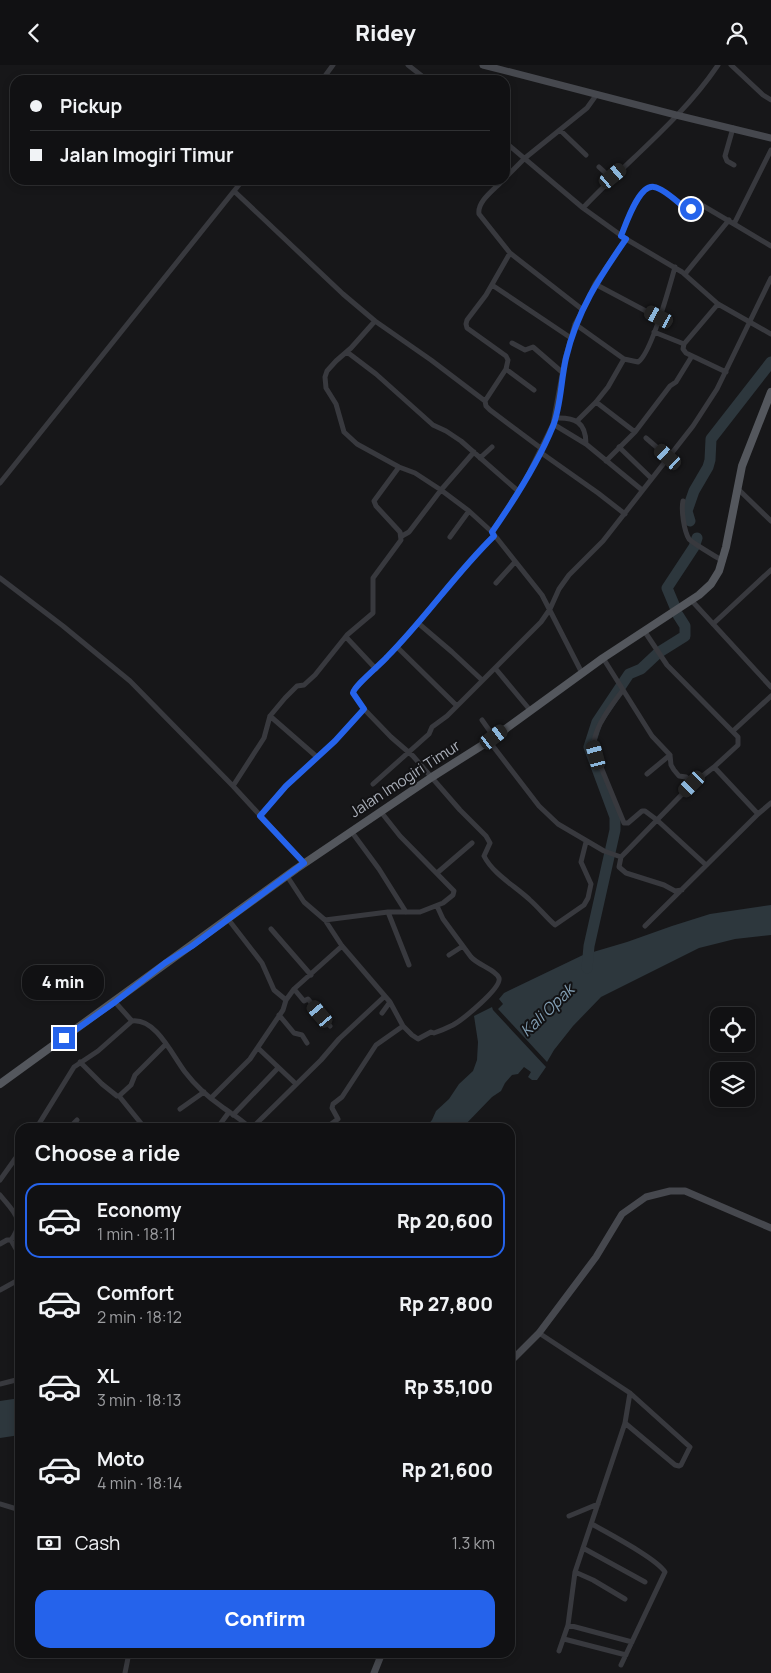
<!DOCTYPE html>
<meta charset="utf-8">
<style>
body{margin:0;font-family:Manrope,sans-serif;background:#1e1f21;color:#f1f3f6;height:100vh;display:flex;flex-direction:column;font-size:19px;white-space:nowrap}
*{box-sizing:border-box;margin:0}
p{font-size:16px;color:#9c9da0}
.icon{flex:none;width:28px;height:28px;fill:none;stroke:currentColor;stroke-width:2;stroke-linecap:round;stroke-linejoin:round}
.map{position:relative;flex:1;overflow:hidden}
.panel{position:absolute;left:15px;top:1058px;width:500px;height:535px;display:flex;flex-direction:column;background:#111113;border-radius:15px;box-shadow:0 2px 8px #0003,0 0 0 1px #303133}
.panel>*{flex:none}
.guide{position:absolute;left:10px;top:10px;width:500px;height:110px;border-radius:15px;box-shadow:0 2px 8px #0003,0 0 0 1px #303133;display:grid;align-content:center;height:110px;padding:0 20px;background:#111113}
.controls{position:absolute;left:710px;top:942px;display:grid;gap:10px}
.controls a{display:grid;place-items:center;width:45px;height:45px;border-radius:10px;background:#111113;box-shadow:0 2px 8px #0003,0 0 0 1px #303133;font-size:25px}
.end{position:absolute;width:22px;height:22px;margin:-11px;border:6px solid #2563eb;background:#fff;box-shadow:0 0 0 2px #fff}
.from{border-radius:50%}
.bubble{position:absolute;height:35px;border-radius:15px;background:#111113;box-shadow:0 2px 8px #0003,0 0 0 1px #303133;font-size:16px;font-weight:800;line-height:35px;text-align:center}
.car{position:absolute;width:15px;height:30px;margin:-15px -8px;border-radius:6px;box-shadow:0 0 4px 1px #0007;background:linear-gradient(#222 24%,#8ab4d8 0 40%,#222 0 76%,#8ab4d8 0 86%,#222 0)}
.guide b{display:flex;align-items:center;gap:18px;height:48px;font-size:19px}
.guide b+b{border-top:1px solid #303133}
.guide i{width:12px;height:12px;background:#f1f3f6}
ul{padding:0;list-style:none}
li{display:flex;align-items:center;gap:15px;height:75px;margin:0 10px 8px;padding:0 10px;border:2px solid transparent;border-radius:15px}
li div{flex:1}
li b{display:block;font-size:19px}
li em{font-style:normal;font-weight:800}
li.selected{border-color:#2563eb}
li>.icon{width:45px;height:45px;stroke-width:1.5}
h2{padding:0 20px;font-size:22px;line-height:60px}
.pay{display:flex;align-items:center;gap:12px;height:55px;padding:0 20px;font-size:19px}
.pay p{margin-inline-start:auto}
.button{display:flex;gap:10px;margin-top:auto;padding:10px 20px}
.button a{flex:1;height:58px;border-radius:15px;background:#2563eb;color:#fff;font-size:20px;font-weight:800;line-height:58px;text-align:center}
header{display:flex;justify-content:space-between;align-items:center;height:65px;padding:0 20px;background:#111113;font-size:22px;font-weight:800}
.map>svg:first-child{display:block}
.water{fill:#2d373d}
.lines{fill:none;stroke-linecap:round;stroke-linejoin:round}
.river{stroke:#2d373d;stroke-width:11}
.street{stroke:#38393e;stroke-width:5}
.secondary{stroke:#46484e;stroke-width:7}
.primary{stroke:#54575d;stroke-width:8}
.route{stroke:#2563eb;stroke-width:6}
.labels{text-anchor:middle;stroke-width:4;stroke-linejoin:round;paint-order:stroke}
.street-label{font-size:15px;fill:#aaafb9;stroke:#121214}
.water-label{font-size:16px;font-style:italic;fill:#829eb3;stroke:#121214}
</style>
<header><svg class="icon" aria-label="back" viewBox="0 0 24 24"><path d="M15 5l-7 7 7 7"/></svg>Ridey<svg class="icon" aria-label="person" viewBox="0 0 24 24"><circle cx="12" cy="8" r="4"/><path d="M4 21q1-7 8-7t8 7"/></svg></header>
<div class="map">
<svg width="771" height="1608" viewBox="0 0 771 1608">
<rect width="100%" height="100%" fill="#171719"/>
<path class="water" d="M771,840V870L735,874L699,883L601,932L573,961L554,985L547,997L498,944L503,939L499,934L504,928L583,890L627,877L672,861L710,849Z
M492,942L493,945L546,1002L537,1015H532L528,1012L531,1007L524,1002L518,1009L512,1010L505,1018L501,1026L492,1032L463,1062H426L432,1055L436,1046L449,1034L459,1019L473,1006L477,995L478,977L474,951Z
M20,1333V1370L0,1373V1336Z"/>
<g class="lines">
<path class="river" d="M690,456L687,446L694,426L708,402L710,395L711,374L771,297
M675,542L667,523L694,482L697,473
M661,586L685,571V561L678,550
M587,903L589,881L615,765V752L589,682L597,657L629,609L641,604L657,589"/>
<path class="street" d="M408,0L427,15
M731,0L763,30L771,35
M322,15L333,0
M733,63L725,91L727,96L734,100
M560,65L586,90
M505,77L583,143L626,174L682,207L718,239L771,269
M771,85L734,159L771,181
M599,102L611,113
M505,113L525,93L587,43L597,29
M243,115L234,126L343,229L375,256L351,283L336,296L327,306L325,312L326,323L336,339L344,367L357,379L399,402L415,408L441,425L469,446L492,467L542,530L582,608
M583,143C627,96 681,55 718,0
M621,171C626,159 639,119 654,122C663,123 679,138 686,144H691L700,139L734,159
M685,209L729,155
M595,219L659,253
M492,220L571,273
M583,245L595,219L626,174
M375,256L431,295L485,336L486,341L490,345L542,384
M575,259L624,294L638,297C651,289 670,220 675,202
M654,267L684,279L683,284L686,288L726,307
M512,278L525,285L533,282L563,308
M684,279L718,239
M347,287L376,309L433,360L446,366L461,376L518,426
M506,304L534,325
M485,336L506,304L508,295L506,291L467,263L466,259L467,255L486,230L510,188
M596,337L635,367
M555,353C575,352 586,357 586,379
M577,356L596,337L608,322L624,294
M553,359L586,379L642,425
M646,373L668,392
M619,382L651,413
M540,387L598,428L625,449
M480,393L492,382
M606,396L635,367L670,321L676,317L692,291
M0,418L234,126
M737,423L771,456
M683,436C681,445 684,466 689,474C691,477 718,493 723,496
M492,467L525,416L553,359L565,294L575,259L583,245L510,188L479,149C477,136 495,124 503,115
M402,471L409,467L441,425L474,387
M494,471C455,509 425,554 387,592C380,600 354,621 353,628L364,644L391,672L413,691L460,745L486,771L490,778L484,791C493,809 515,821 530,835C539,843 546,852 555,860L584,840L588,833L591,819L581,797L586,777
M450,472L469,446
M0,513L63,561L130,616L233,721L304,798
M496,518L515,497
M692,536L771,622
M418,558L452,587L482,615
M713,559L771,505
M645,567L667,600L738,672V680L714,702L758,749
M346,572L376,604
M397,582L456,640
M603,593L652,671L670,690L671,700L674,705L679,711L686,712L692,719
M495,603L530,645
M623,625C613,638 595,661 594,678C594,682 595,686 596,690L624,758H628L642,746H645L657,755L692,719L714,702
M270,651L317,692
M482,655L494,672
M733,666L771,631
M489,676L539,741L558,759L604,786L621,792
M647,709L670,690
M373,719L429,669L432,662L447,651L541,557L550,544L559,524L569,510L603,476L693,361L717,324L771,213
M233,721L264,673L270,651L285,633L297,621L304,620L315,610L347,570L373,548V513L401,475L400,467L376,441L374,436L399,402
M260,751L286,721L335,676L364,644
M351,766L379,804L406,847
M437,808L472,778
M287,811L304,837L325,855L342,881L390,937L403,961L412,970L418,974L431,967L434,968C440,966 447,963 453,960C462,955 502,923 499,913C496,905 478,900 471,892L443,854L437,841
M682,825L675,826L664,820L626,808L619,802L621,792L657,755L706,800
M388,847L409,900
M228,854L262,898L274,925L286,935
M325,855L388,847H420L443,838L453,830L454,826L400,771L381,747
M645,861L758,749L771,738
M271,864L311,910
M449,890L463,881
M294,924L304,936L308,934L330,961
M382,948L390,937
M279,950L294,968L302,970L307,978
M132,956C156,953 172,990 185,1007C195,1020 208,1032 221,1041C230,1048 241,1054 249,1062
M258,983L296,1019
M80,997L102,1019L117,1031H119L131,1020L135,1010L166,979
M712,1027L719,1021
M119,1031L144,1062
M211,1033L250,994L283,945L286,935L294,924L342,881
M180,1044L204,1027
M233,1050L278,1003
M37,1062L74,1002L98,986L132,956L115,937
M70,1062L77,1055
M218,1062L229,1047
M253,1062L321,995L339,974L385,931
M327,1062L338,1054L332,1043L333,1039L342,1032L376,980L403,961
M0,1115L20,1087
M0,1130C13,1146 26,1155 11,1175
M0,1179L7,1175H11L20,1191
M0,1225L20,1214
M539,1268L630,1328L690,1382L681,1400L679,1401L675,1400L625,1358
M0,1319L20,1314
M0,1439L20,1445
M569,1451L598,1439
M592,1459C609,1469 656,1493 665,1507L621,1600
M583,1483L645,1517
M575,1507L593,1515L625,1534
M568,1560L632,1577
M564,1574L626,1590
M559,1586L568,1560L575,1507L625,1358L630,1328
M125,1608L129,1588"/>
<path class="secondary" d="M483,0L676,50L771,73
M510,1297L539,1268L596,1192L622,1149L646,1132L670,1126H685L771,1163
M374,1608L382,1588"/>
<path class="primary" d="M0,1019L296,804L432,712L489,676L603,593L699,530L711,519L719,506L726,482L742,401L771,327"/>
</g>
<g class="lines">
<path class="route" d="M64,973L115,937L165,898L192,881L304,798L260,751L286,721L335,676L364,644L353,628C354,621 380,600 387,592C425,554 455,509 494,471L492,467C515,434 538,398 553,361C561,341 561,314 566,293C577,246 599,213 626,174L621,171C626,159 639,119 654,122C663,123 679,138 686,144H691"/>
</g>
<g class="labels">
<g class="street-label">
<text transform="translate(405 714) rotate(-33)" y="5">Jalan Imogiri Timur</text>
</g>
<g class="water-label">
<text transform="translate(547 945) rotate(-44)" y="6">Kali Opak</text>
</g>
</g>
</svg>
<div class="controls">
<a><svg class="icon" aria-label="locate" viewBox="0 0 24 24"><circle cx="12" cy="12" r="6"/><path d="M12 2v4M12 18v4M2 12h4M18 12h4"/></svg></a>
<a><svg class="icon" aria-label="layers" viewBox="0 0 24 24"><path d="M12 4l9 5-9 5-9-5zM3 14l9 5 9-5"/></svg></a>
</div>
<i class="end from" style="left:691px;top:144px"></i>
<i class="end" style="left:64px;top:973px"></i>
<div class="bubble" style="left:22px;top:900px;width:82px">4 min</div>
<i class="car" style="left:613px;top:111px;rotate:50deg"></i>
<i class="car" style="left:659px;top:252px;rotate:298deg"></i>
<i class="car" style="left:668px;top:392px;rotate:312deg"></i>
<i class="car" style="left:494px;top:672px;rotate:53deg"></i>
<i class="car" style="left:596px;top:690px;rotate:345deg"></i>
<i class="car" style="left:692px;top:719px;rotate:225deg"></i>
<i class="car" style="left:320px;top:949px;rotate:320deg"></i>
<div class="guide">
<b><i class="from"></i>Pickup</b>
<b><i></i>Jalan Imogiri Timur</b>
</div>
<section class="panel">
<h2>Choose a ride</h2>
<ul>
<li class="selected"><svg class="icon" aria-label="car" viewBox="0 0 24 24"><path d="M5 17H2v-5l4-1 3-4h7l3 4 3 1v5h-3M9 17h6M6 11h13"/><circle cx="7" cy="17" r="2"/><circle cx="17" cy="17" r="2"/></svg><div><b>Economy</b><p>1 min · 18:11</p></div><em>Rp 20,600</em></li>
<li><svg class="icon" aria-label="car" viewBox="0 0 24 24"><path d="M5 17H2v-5l4-1 3-4h7l3 4 3 1v5h-3M9 17h6M6 11h13"/><circle cx="7" cy="17" r="2"/><circle cx="17" cy="17" r="2"/></svg><div><b>Comfort</b><p>2 min · 18:12</p></div><em>Rp 27,800</em></li>
<li><svg class="icon" aria-label="car" viewBox="0 0 24 24"><path d="M5 17H2v-5l4-1 3-4h7l3 4 3 1v5h-3M9 17h6M6 11h13"/><circle cx="7" cy="17" r="2"/><circle cx="17" cy="17" r="2"/></svg><div><b>XL</b><p>3 min · 18:13</p></div><em>Rp 35,100</em></li>
<li><svg class="icon" aria-label="car" viewBox="0 0 24 24"><path d="M5 17H2v-5l4-1 3-4h7l3 4 3 1v5h-3M9 17h6M6 11h13"/><circle cx="7" cy="17" r="2"/><circle cx="17" cy="17" r="2"/></svg><div><b>Moto</b><p>4 min · 18:14</p></div><em>Rp 21,600</em></li>
</ul>
<div class="pay"><svg class="icon" aria-label="cash" viewBox="0 0 24 24"><path d="M3 7h18v10H3z"/><circle cx="12" cy="12" r="2"/></svg>Cash<p>1.3 km</p></div>
<div class="button"><a>Confirm</a></div>
</section>
</div>
